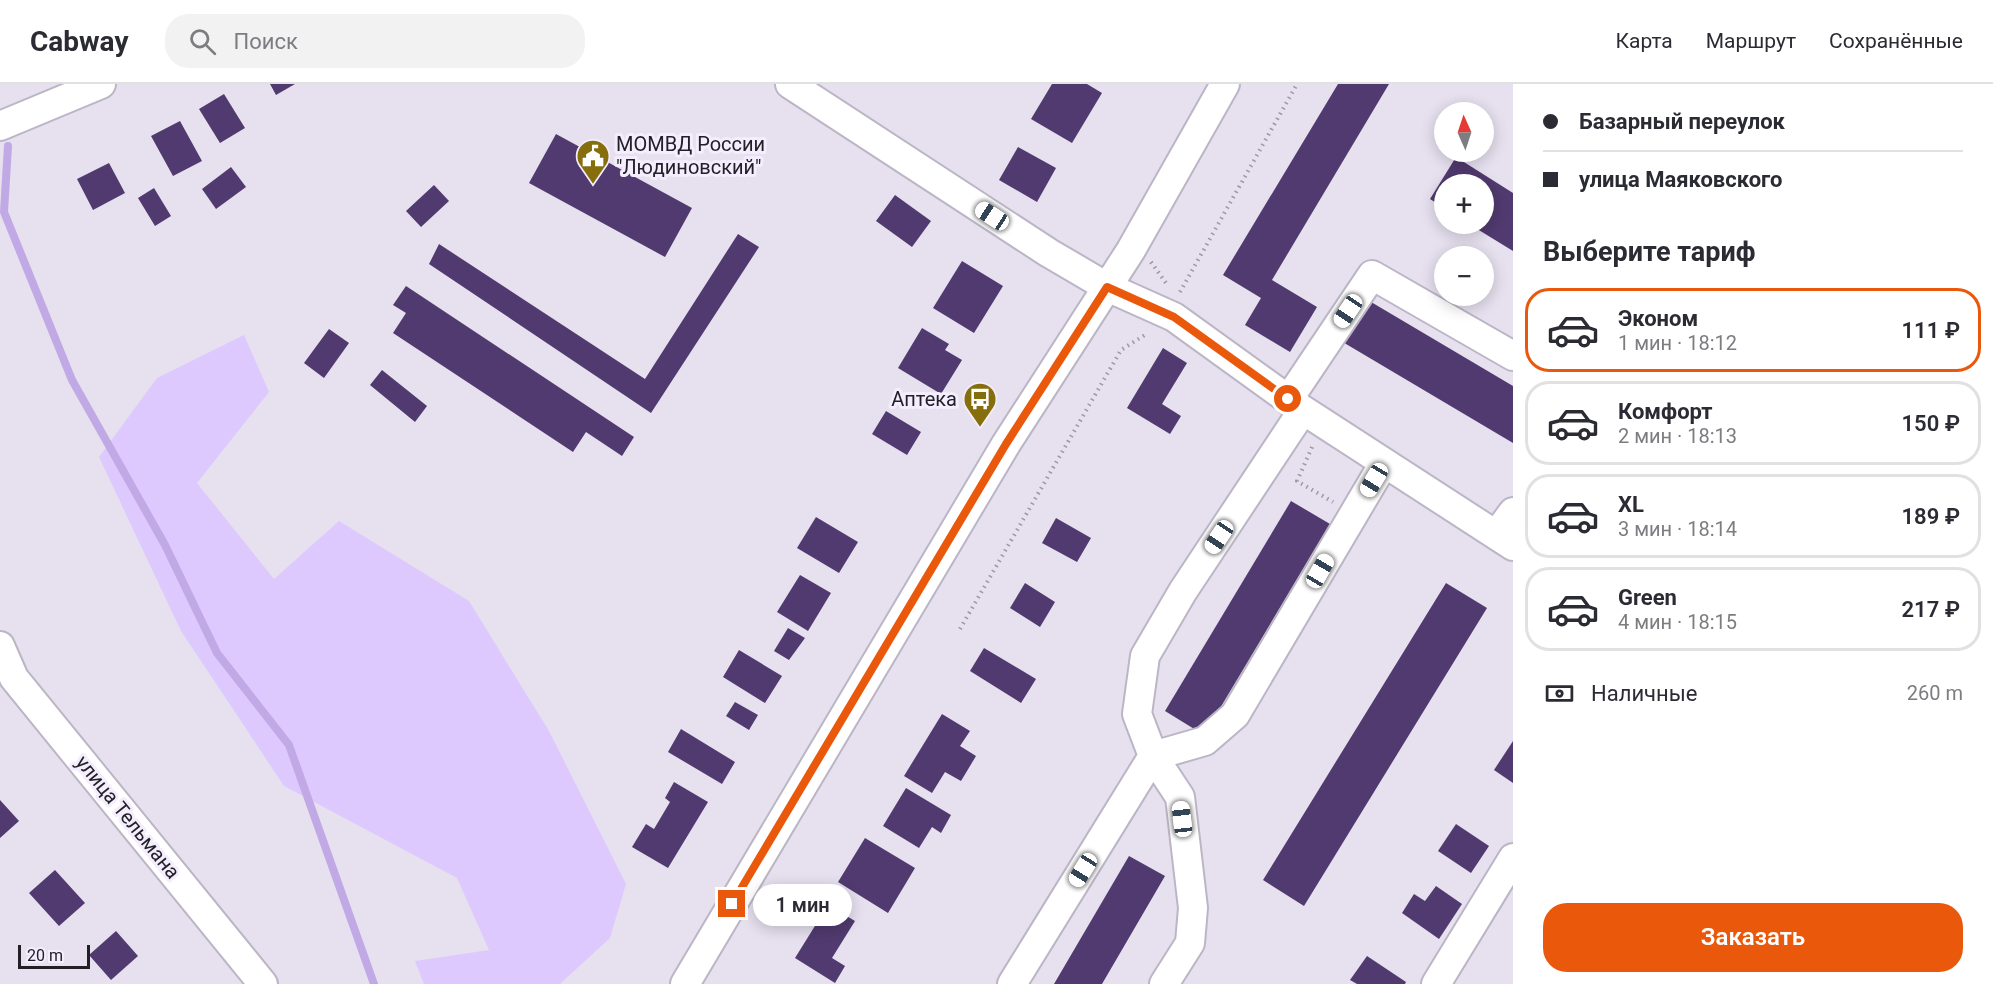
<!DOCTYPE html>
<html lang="ru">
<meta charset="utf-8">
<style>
body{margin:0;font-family:Roboto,sans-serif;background:#f2f2f3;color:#2b2b33;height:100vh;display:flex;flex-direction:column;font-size:22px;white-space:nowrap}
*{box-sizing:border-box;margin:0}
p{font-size:20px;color:#7c7c81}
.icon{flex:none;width:33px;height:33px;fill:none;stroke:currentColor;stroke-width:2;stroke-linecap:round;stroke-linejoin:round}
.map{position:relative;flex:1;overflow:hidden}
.side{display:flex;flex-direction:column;background:#fff;width:480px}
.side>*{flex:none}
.banner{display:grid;align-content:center;height:132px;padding:0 30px;background:#fff}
.needle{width:39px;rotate:357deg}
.controls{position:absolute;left:1434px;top:18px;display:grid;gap:12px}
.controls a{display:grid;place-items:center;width:60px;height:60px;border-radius:50%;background:#fff;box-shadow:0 3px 15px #0003;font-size:30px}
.scale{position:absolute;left:18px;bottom:15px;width:72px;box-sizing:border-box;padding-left:6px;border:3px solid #222026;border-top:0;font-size:16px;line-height:21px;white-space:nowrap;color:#222026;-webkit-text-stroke:4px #f3edfd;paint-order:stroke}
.end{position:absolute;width:27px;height:27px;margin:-14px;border:8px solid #ea580c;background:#fff;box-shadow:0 0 0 3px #fff}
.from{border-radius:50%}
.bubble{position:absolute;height:42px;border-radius:21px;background:#fff;box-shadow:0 3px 15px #0003;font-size:20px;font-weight:600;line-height:42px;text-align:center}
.car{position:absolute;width:18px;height:36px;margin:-18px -9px;border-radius:8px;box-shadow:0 0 4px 2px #0007;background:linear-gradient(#fff 24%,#345 0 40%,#fff 0 76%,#345 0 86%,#fff 0)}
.banner b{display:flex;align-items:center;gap:21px;height:57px;font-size:22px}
.banner b+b{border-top:2px solid #e1e1e2}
.banner i{width:15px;height:15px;background:#2b2b33}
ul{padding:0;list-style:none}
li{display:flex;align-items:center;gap:18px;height:84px;margin:0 12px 9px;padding:0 18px;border:3px solid #e1e1e2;border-radius:24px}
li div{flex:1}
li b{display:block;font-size:22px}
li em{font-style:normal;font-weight:600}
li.current{border-color:#ea580c}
li>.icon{width:54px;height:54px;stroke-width:1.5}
h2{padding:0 30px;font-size:27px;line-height:72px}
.pay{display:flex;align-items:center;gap:15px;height:66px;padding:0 30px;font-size:22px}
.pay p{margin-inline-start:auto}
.action{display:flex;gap:12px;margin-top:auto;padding:12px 30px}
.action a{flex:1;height:69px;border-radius:24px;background:#ea580c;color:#fff;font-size:24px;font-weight:600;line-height:69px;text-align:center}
header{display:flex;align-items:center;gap:36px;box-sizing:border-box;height:84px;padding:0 30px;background:#fff;border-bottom:2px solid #e1e1e2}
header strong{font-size:28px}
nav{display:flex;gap:33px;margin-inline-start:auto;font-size:21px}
.search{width:420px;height:54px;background:#f2f2f3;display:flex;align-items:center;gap:15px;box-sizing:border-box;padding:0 21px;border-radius:24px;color:#7c7c81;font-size:22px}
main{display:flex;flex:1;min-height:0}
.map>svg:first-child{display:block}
.green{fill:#dec9fe}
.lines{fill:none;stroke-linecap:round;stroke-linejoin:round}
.stream{stroke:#c1a9e6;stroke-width:8}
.building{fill:#513a6f}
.minor-casing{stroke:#bbb5c5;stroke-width:32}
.path{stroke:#9c98a3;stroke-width:4;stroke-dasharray:1.5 4.5;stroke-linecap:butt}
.minor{stroke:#fff;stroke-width:28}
.route{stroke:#ea580c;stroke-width:8}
.labels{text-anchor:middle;stroke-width:6;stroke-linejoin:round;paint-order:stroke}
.poi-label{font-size:20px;fill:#222026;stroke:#f3edfd;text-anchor:start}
.street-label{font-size:20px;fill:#222026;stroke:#f3edfd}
</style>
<header>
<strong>Cabway</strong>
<div class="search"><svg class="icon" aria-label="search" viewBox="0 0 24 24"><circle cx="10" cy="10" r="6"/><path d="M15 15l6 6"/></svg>Поиск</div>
<nav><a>Карта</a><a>Маршрут</a><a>Сохранённые</a></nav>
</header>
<main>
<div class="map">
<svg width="1513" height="900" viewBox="0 0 1513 900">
<rect width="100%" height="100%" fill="#e6e0ef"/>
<path class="green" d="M244,251L269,308L197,399L274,495L339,437L469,517L549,647L626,800L610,854L560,900H424L415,877L489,866L457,794L284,702L181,547L99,373L157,294Z"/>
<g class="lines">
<path class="stream" d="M8,62L4,128L72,296L165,461L217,569L289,661L374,900"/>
</g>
<path class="building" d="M270,0H295L276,11Z
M1052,0H1087L1102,9L1072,59L1031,35Z
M1338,0H1389L1272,196L1317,223L1290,268L1245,241L1261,214L1223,191Z
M224,10L245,44L220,59L199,25Z
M180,37L202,77L173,92L151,52Z
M556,50L692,124L665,173L529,99Z
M1018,63L1056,84L1037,118L999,96Z
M1456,73L1513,109V167L1469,140H1484V100H1444V124L1430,115Z
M109,79L125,109L93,126L77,95Z
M231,83L246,103L216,125L202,105Z
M434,101L449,117L421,143L406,127Z
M154,104L171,132L155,142L138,114Z
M895,111L931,137L912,163L876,137Z
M738,150L759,163L651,329L429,180L439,160L645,295Z
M962,177L1003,202L974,249L933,224Z
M406,202L634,353L622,372L586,348L573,368L393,249L406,229L393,221Z
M1366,215L1513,302V359L1341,257Z
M922,244L949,260L945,266L962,276L941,310L898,284Z
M329,245L349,259L324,294L304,279Z
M1163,264L1187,279L1162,320L1181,332L1170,350L1127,324Z
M382,286L427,322L415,338L370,301Z
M886,327L921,348L907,371L872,350Z
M1291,417L1330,440L1204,651L1165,627Z
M816,433L858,458L839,489L797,464Z
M1056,434L1091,454L1077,478L1042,459Z
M800,491L831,509L808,547L777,528Z
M1025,499L1055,518L1040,543L1010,524Z
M1446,499L1487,524L1304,822L1263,796Z
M788,544L805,554L789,576L774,567Z
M984,564L1036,595L1021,619L970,587Z
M739,566L782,592L765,619L723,593Z
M735,618L758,631L749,646L726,632Z
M942,630L970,647L960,662L976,672L961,697L945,688L932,709L904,692Z
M681,645L735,678L722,700L668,668Z
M1513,657V699L1494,686Z
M674,698L708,718L668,784L632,763L646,740L654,745L670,718L665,714Z
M906,704L951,731L941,749L932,743L919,764L883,742Z
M0,716L19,737L0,754Z
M1456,740L1489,762L1471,789L1438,767Z
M865,754L915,784L888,829L838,798Z
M1129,772L1165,792L1102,900H1054Z
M55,786L85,819L59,842L29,809Z
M1436,802L1462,820L1439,855L1402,829L1414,810L1425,817Z
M828,821L855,837L832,874L845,882L835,899L795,874Z
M116,847L138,872L111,896L89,871Z
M1367,872L1406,898L1405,900H1357L1350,896Z"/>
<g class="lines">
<g class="minor-casing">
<path id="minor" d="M790,0L1049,169L1107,203L1174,233L1303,326L1513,462
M0,42L101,0
M1288,316L1372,191L1513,272
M1496,451L1513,428
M0,562L14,594L263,900
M685,900L1006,360L1131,166L1225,0
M1012,900L1153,672L1205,657L1235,631L1384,379
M1164,900L1190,859L1193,824L1180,713L1153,672L1137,630L1145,572L1183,507L1303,326
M1436,900L1513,774"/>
</g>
<path class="path" d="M1151,178L1166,199
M1180,208L1297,0
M1312,363L1297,397L1333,418
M960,545L1121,266L1148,249"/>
<use href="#minor" class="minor"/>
</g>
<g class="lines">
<path class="route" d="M732,820L1006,360L1107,203L1174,233L1288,315"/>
</g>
<defs>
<g id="civic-pin" transform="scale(1.725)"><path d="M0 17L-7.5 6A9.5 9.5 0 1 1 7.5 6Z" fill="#866e0c" stroke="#f3edfd"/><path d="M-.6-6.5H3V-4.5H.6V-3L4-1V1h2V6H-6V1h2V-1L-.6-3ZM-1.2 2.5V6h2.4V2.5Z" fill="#fff"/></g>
<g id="bus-pin" transform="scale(1.725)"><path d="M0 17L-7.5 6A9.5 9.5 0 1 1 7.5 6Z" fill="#866e0c" stroke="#f3edfd"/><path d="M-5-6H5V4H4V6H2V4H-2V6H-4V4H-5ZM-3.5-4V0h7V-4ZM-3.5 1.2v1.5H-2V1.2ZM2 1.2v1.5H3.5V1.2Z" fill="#fff"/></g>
</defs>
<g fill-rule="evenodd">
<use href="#civic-pin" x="593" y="72"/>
<use href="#bus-pin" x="980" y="315"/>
</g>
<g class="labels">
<g class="poi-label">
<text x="616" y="67">МОМВД России<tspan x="616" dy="23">"Людиновский"</tspan></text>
<text x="957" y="322" text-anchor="end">Аптека</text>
</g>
<g class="street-label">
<text transform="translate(128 733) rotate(51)" y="7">улица Тельмана</text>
</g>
</g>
</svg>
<div class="controls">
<a><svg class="needle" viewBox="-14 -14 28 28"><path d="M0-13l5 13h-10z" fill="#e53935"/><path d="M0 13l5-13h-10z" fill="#7c7c81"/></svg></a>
<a>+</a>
<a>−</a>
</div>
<div class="scale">20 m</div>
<i class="end from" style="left:1288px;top:315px"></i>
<i class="end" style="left:732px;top:820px"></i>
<div class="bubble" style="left:753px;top:800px;width:99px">1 мин</div>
<i class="car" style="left:992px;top:132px;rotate:303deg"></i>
<i class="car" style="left:1348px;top:227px;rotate:214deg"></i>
<i class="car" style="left:1374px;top:396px;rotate:211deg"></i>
<i class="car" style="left:1219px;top:453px;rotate:214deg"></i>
<i class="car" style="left:1320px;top:487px;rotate:30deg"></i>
<i class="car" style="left:1182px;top:735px;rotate:353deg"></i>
<i class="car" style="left:1083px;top:786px;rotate:212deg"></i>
</div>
<section class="side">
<div class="banner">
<b><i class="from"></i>Базарный переулок</b>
<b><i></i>улица Маяковского</b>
</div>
<h2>Выберите тариф</h2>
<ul>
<li class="current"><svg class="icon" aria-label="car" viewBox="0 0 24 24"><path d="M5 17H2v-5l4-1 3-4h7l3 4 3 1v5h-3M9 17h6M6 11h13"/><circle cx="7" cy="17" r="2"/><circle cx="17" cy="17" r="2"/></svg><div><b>Эконом</b><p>1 мин · 18:12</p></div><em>111 ₽</em></li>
<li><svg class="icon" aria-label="car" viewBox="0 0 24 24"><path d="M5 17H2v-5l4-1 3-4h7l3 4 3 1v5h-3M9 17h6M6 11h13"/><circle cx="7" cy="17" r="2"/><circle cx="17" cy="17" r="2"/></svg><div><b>Комфорт</b><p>2 мин · 18:13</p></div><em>150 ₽</em></li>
<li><svg class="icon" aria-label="car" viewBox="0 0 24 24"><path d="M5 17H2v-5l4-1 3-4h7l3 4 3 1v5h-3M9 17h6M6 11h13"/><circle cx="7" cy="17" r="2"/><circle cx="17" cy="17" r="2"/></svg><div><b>XL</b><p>3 мин · 18:14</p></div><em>189 ₽</em></li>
<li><svg class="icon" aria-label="car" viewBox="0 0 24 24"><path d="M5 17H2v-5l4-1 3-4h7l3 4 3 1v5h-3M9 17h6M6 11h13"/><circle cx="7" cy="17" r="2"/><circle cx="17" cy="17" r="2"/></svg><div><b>Green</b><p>4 мин · 18:15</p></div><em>217 ₽</em></li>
</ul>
<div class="pay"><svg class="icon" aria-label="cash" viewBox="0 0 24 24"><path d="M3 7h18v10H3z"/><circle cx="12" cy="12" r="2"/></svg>Наличные<p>260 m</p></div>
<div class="action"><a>Заказать</a></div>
</section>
</main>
